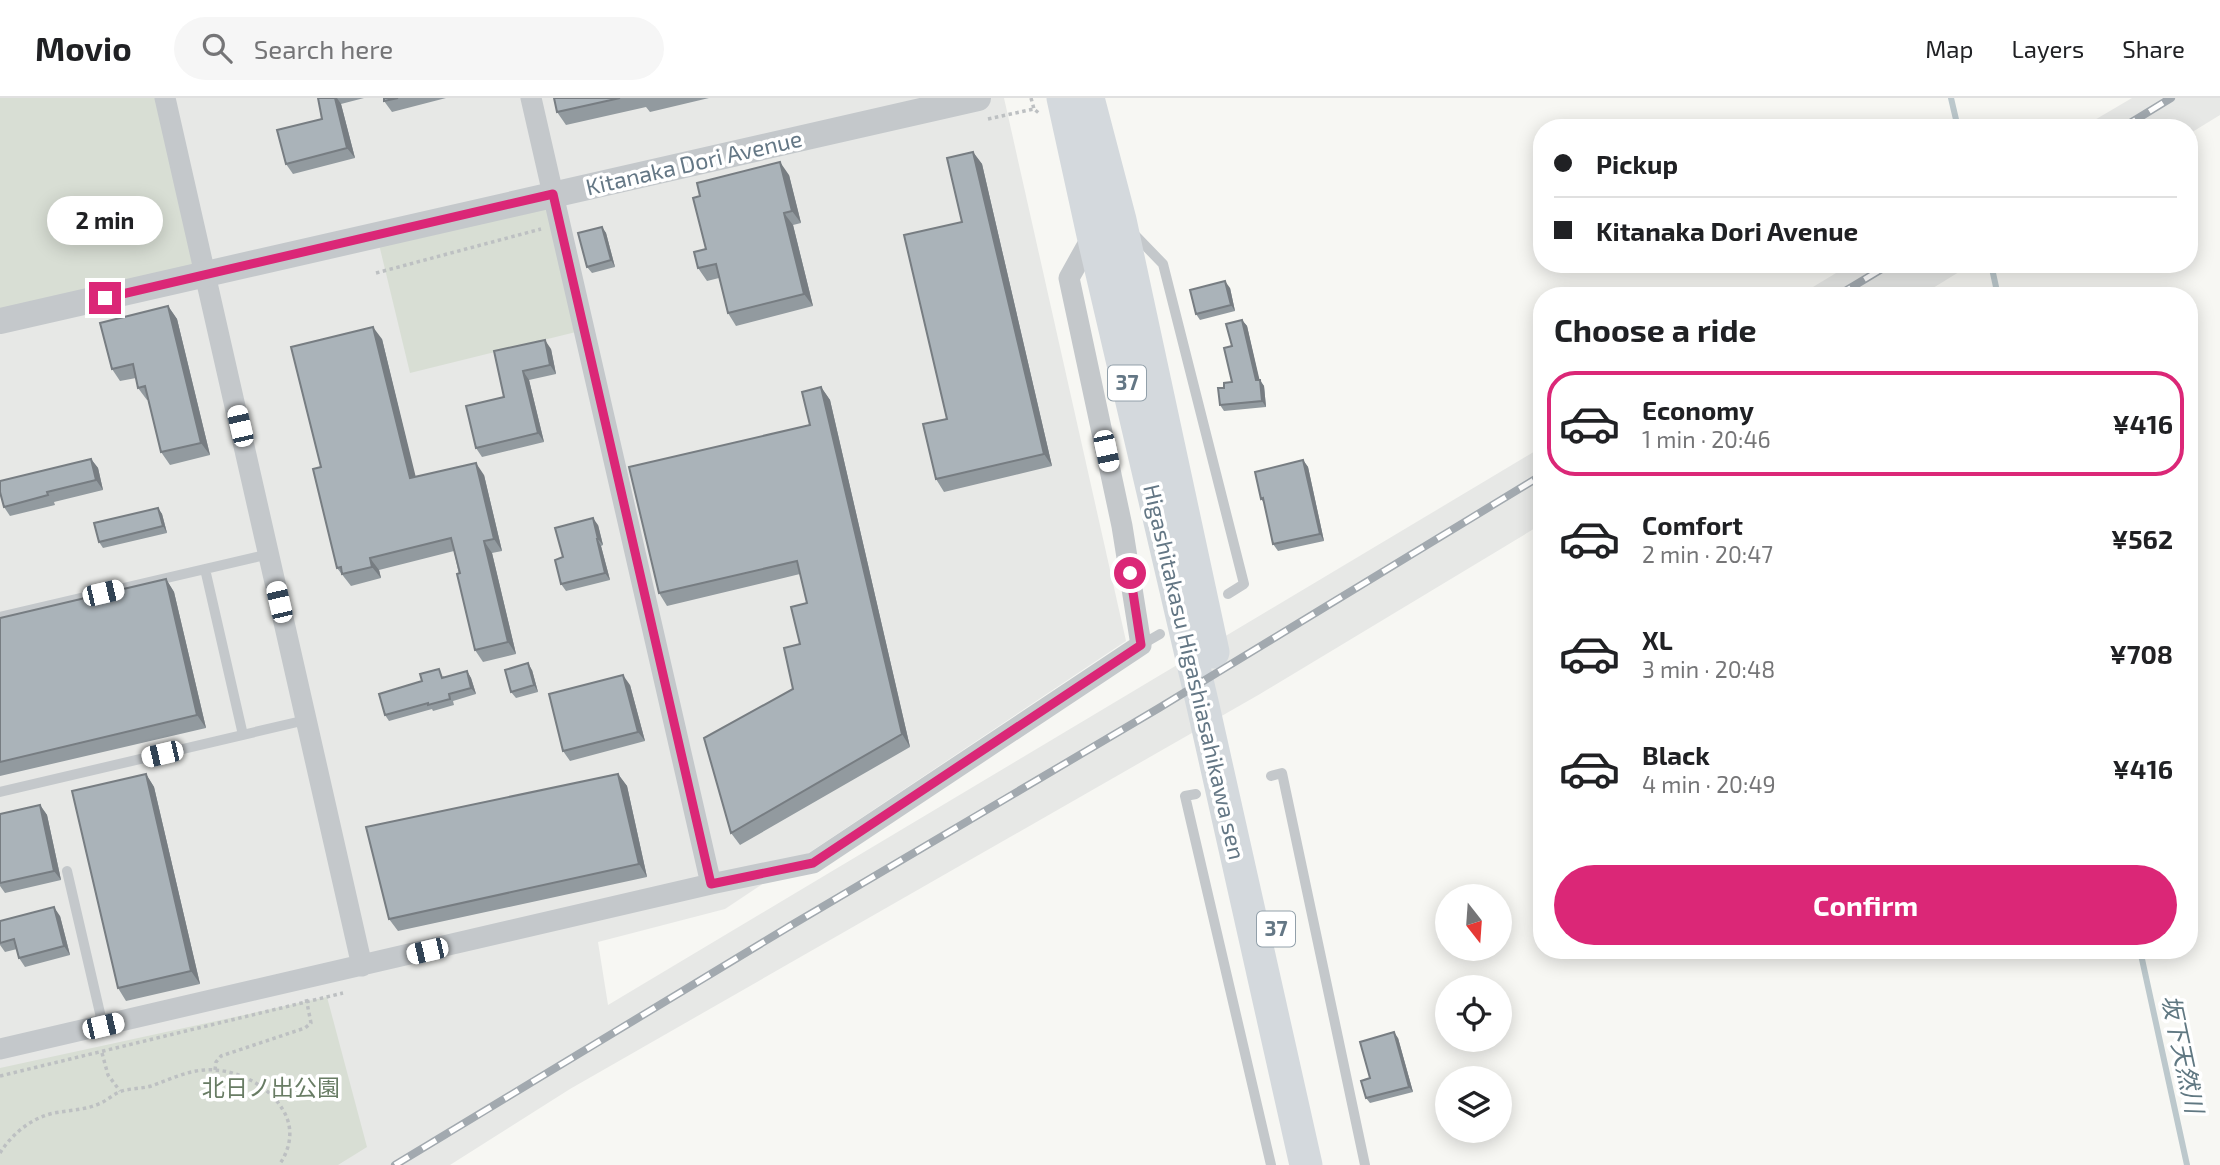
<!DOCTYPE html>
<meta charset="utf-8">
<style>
body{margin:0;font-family:"Exo 2","Noto Sans JP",sans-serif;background:#f6f6f6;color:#202124;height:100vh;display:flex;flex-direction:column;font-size:26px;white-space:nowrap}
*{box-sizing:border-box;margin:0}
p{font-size:23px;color:#757577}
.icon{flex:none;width:38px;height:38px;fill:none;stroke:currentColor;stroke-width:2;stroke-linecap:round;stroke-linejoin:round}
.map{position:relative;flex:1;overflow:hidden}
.sheet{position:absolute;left:1533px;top:189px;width:665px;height:672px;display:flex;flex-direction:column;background:#fff;border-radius:28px;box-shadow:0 4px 18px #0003}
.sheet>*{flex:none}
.guide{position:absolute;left:1533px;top:21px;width:665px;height:154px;border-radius:28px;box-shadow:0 4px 18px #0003;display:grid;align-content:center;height:154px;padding:0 21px;background:#fff}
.needle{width:46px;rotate:163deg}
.buttons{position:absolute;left:1435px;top:786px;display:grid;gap:14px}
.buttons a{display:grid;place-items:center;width:77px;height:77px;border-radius:50%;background:#fff;box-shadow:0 4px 18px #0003;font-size:35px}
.end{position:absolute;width:32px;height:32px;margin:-16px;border:9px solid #db2777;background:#fff;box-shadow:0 0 0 4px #fff}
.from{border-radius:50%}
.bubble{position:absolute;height:49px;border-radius:24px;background:#fff;box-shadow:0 4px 18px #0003;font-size:23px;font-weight:700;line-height:49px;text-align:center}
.car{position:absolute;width:21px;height:42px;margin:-21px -10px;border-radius:9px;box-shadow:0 0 5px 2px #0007;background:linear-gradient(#fff 24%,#345 0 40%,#fff 0 76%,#345 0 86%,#fff 0)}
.guide b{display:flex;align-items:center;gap:24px;height:66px;font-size:26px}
.guide b+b{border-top:2px solid #e0e0e0}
.guide i{width:18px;height:18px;background:#202124}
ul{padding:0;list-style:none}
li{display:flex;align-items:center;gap:21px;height:105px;margin:0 14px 10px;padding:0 7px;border:4px solid transparent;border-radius:28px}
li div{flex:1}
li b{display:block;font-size:26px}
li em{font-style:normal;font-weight:700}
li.current{border-color:#db2777}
li>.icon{width:63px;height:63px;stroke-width:1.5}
h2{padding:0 21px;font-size:32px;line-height:84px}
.action{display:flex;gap:14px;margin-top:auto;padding:14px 21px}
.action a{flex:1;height:80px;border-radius:42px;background:#db2777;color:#fff;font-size:28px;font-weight:700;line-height:80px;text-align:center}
header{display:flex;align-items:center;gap:42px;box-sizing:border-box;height:98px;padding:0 35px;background:#fff;border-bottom:2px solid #e0e0e0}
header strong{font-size:33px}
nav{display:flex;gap:38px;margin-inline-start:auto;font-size:24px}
.search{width:490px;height:63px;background:#f6f6f6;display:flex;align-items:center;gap:18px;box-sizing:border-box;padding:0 24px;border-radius:38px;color:#757577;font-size:26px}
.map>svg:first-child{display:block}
.built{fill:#e7e8e6}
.green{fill:#d8ded4}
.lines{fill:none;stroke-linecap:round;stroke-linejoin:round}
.stream{stroke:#bcc8cc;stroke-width:6}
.path{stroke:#bdc0c2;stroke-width:3.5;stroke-dasharray:3.5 3.5;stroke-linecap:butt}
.service{stroke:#c4c8cb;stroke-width:10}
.minor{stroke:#c4c8cb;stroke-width:21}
.tertiary{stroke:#c4c8cb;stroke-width:26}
.primary{stroke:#d4d9dd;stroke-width:33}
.rail-casing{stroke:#a2a9af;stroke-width:8}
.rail{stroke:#fff;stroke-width:5;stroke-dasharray:16;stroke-linecap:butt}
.wall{fill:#929a9f}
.shaded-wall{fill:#777d82}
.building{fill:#aab3b9;stroke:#777d82;stroke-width:2}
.route{stroke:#db2777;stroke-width:9}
.labels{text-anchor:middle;stroke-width:7;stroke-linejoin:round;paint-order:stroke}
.shield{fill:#fff;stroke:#92a0aa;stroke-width:2}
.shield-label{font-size:21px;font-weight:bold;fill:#647785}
.street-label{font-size:23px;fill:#647785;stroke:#fff}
.park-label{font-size:23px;fill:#687c64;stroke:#fff}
.water-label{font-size:24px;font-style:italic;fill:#607882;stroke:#fff}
</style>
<header>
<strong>Movio</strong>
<div class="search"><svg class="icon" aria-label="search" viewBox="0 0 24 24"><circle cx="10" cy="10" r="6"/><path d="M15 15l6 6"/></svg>Search here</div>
<nav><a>Map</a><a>Layers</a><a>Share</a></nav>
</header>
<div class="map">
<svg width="2220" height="1067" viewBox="0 0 2220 1067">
<rect width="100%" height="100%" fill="#f7f7f3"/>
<path class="built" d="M0,0H1004L1126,543L725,811L598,844L608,907L1542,349V426L1260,596L570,991L450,1067H0Z
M2132,0H2220V17L2189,36V30H2081Z
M1851,166H1972L1920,198H1798Z"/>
<path class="green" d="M0,0H165L205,177L0,223Z
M553,96L584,232L410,275L377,138Z
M327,899L367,1049L338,1067H0V970Z"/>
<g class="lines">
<path class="stream" d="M1951,0L1958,30
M1991,166L1998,198
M2140,852L2187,1067"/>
<path class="path" d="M1031,0L1034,11
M988,21L1034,11L1040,16
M376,175L541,131
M102,955L108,977L120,993
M215,972L216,964L221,958L305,930L311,925L306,900
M0,978L343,895
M0,1055C12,1036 31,1020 54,1015C70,1012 86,1012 101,1005C107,1002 113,997 119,994C129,990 141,991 151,988C166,983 180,976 196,973C228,967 267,984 283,1012C294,1030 291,1050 279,1067"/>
<path class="service" d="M1133,135L1163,166L1244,486L1228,496
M205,471L243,637
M0,519L269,456
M1141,547L1160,536
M1271,678L1282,675L1365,1067
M0,694L306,622
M1196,696L1185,698L1271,1067
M67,773L103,928"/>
<path class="minor" d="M165,0L362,868
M531,0L711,786
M0,951L711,786L813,765L1141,547L1122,428L1069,180L1093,137"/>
<path class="tertiary" d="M0,223L978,0"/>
<path class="primary" d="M1063,0L1093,137L1203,608L1306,1067
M1088,0L1120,122L1213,554"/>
<g class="rail-casing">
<path id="rail" d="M2122,30L2171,0
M1837,198L1890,166
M395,1067L790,828L1159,610L1542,377"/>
</g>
<use href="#rail" class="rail"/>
</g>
<path class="wall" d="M318,0H364L341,6L355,60L293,76L286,66L322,21Z
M384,0H446L392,14L384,3Z
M554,0H709L650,14L646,9L566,27L557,14Z
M973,54L982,66L1052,368L944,394L936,381L947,321Z
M789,77L801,125L793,127L813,208L736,228L728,215L719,180L707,183L698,170Z
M602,129L606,135L615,169L592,175L587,169Z
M1230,190L1235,213L1200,222L1196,216Z
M168,208L177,221L210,357L170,367L161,354L148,302H147L138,290L136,280L120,283L112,271Z
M1242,222L1247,228L1259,282L1264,288L1266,309L1224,313L1220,307L1232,284V248Z
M382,241L415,379L484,377L502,453L492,455L516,556L483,564L475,552L454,453L379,472L381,480L351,488L337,470L321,369Z
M551,251L556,276L529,282L544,344L482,359L476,350L504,299L494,253Z
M821,289L830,302L910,649L740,747L731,735L793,591L807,505L800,476L667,508L659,495L810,327Z
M91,361L98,370L103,392L54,404L55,407L10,418L4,409Z
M1303,362L1308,369L1324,443L1278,453L1273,446L1265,406L1261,401Z
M158,410L162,416L167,435L103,450L99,444Z
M598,427L603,447L601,448L610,482L566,493L561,486L563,459Z
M166,481L174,494L206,630L0,678V520Z
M532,572L538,594L516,600L511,594Z
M467,573L471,580L476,596L453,603L454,607L433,613L432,611L389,623L385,617L444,578V579Z
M630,587L645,643L570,663L563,653Z
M146,676L154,689L200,886L126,903L118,890Z
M618,676L627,688L647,779L398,833L389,821Z
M40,707L47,717L61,782L5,795L0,788V716Z
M60,818L70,857L25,869L19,860L17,851L5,854L0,847V823Z
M1398,940L1413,994L1370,1005L1366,1000L1370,980Z"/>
<path class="shaded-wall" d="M335,0H337L341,6L355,60L347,50Z
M973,54L982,66L1052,368L1044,356Z
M780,64L789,77L801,125L792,113Z
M784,115L793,127L813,208L804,196Z
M602,129L606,135L615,169L611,162Z
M1225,183L1230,190L1235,213L1231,207Z
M168,208L177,221L210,357L201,345Z
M1242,222L1247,228L1261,288L1256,282Z
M373,229L382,241L419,392L410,380Z
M545,242L551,251L556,276L550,267Z
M523,273L529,282L544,344L538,335Z
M1260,282L1264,288L1266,309L1262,303Z
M821,289L830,302L910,649L902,636Z
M91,361L98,370L103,392L96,382Z
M1303,362L1308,369L1324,443L1320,436Z
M476,365L484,377L502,453L494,441Z
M158,410L162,416L167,435L163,428Z
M593,420L598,427L603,447L598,441Z
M597,441L601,448L610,482L605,475Z
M484,443L492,455L516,556L508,544Z
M370,460L379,472L381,480L372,469Z
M166,481L174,494L206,630L197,617Z
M528,565L532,572L538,594L534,587Z
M467,573L471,580L476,596L471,590Z
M623,577L630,587L645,643L638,634Z
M146,676L154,689L200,886L191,873Z
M618,676L627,688L647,779L639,766Z
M40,707L47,717L61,782L54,773Z
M54,809L60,818L70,857L64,848Z
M1394,934L1398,940L1413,994L1409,989Z"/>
<path class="building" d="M318,0H335L347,50L286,66L277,32L322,21Z
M384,0H398L384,3Z
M554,0H620L557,14Z
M973,54L1044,356L936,381L923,326L947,321L904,137L962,124L947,60Z
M780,64L792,113L784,115L804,196L728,215L716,166L698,170L694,154L706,151L693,100L700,98L697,85Z
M602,129L611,162L587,169L578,135Z
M1225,183L1231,207L1196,216L1190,192Z
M168,208L201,345L161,354L145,288L138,290L133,266L112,271L100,225Z
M1242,222L1256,282H1260L1262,303L1220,307L1218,290H1224V285L1232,284L1224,250L1232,248L1226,226Z
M373,229L410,380L476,365L494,441L484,443L508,544L475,552L457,476L460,475L451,440L370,460L372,469L342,476L341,469L337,470L313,371L321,369L291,249Z
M545,242L550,267L523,273L538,335L476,350L466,308L504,299L494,253Z
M821,289L902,636L731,735L704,640L793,591L784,550L800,546L791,509L807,505L797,463L659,495L629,369L810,327L802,294Z
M91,361L96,382L47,394L48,397L4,409L0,394V383Z
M1303,362L1320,436L1273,446L1263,400L1261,401L1255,374Z
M158,410L163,428L99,444L94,425Z
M593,420L598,441H597L605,475L561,486L555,462L563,459L555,430Z
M166,481L197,617L0,664V520Z
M528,565L534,587L511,594L505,572Z
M439,571L442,580L467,573L471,590L449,596L450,601L428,607V605L385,617L379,596L422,583L420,576Z
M623,577L638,634L563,653L549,596Z
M146,676L191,873L118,890L72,693Z
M618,676L639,766L389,821L366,729Z
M40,707L54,773L0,785V716Z
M54,809L64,848L19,860L14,841L0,845V823Z
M1394,934L1409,989L1366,1000L1361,983L1370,980L1360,944Z"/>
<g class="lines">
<path class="route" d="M105,200L553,96L711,786L813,765L1141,547L1130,475"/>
</g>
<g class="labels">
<g class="shield">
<rect x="1108" y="267.5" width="38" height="35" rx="5"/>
<rect x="1257" y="813.5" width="38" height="35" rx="5"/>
</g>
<g class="shield-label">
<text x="1127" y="292">37</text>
<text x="1276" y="838">37</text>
</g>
<g class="street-label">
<text transform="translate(694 65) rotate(-13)" y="8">Kitanaka Dori Avenue</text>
<text transform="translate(1194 574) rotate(77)" y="8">Higashitakasu Higashiasahikawa sen</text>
</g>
<g class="park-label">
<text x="271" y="998">北日ノ出公園</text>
</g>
<g class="water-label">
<text transform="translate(2182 956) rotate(78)" y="8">坂下天然川</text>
</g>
</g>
</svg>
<div class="buttons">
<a><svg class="needle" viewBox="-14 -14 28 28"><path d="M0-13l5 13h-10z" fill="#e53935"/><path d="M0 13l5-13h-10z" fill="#757577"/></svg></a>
<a><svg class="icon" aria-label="locate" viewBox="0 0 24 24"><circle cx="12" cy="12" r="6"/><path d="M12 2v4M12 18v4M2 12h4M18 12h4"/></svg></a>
<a><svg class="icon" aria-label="layers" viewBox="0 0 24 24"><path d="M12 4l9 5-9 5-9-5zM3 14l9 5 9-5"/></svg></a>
</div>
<i class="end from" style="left:1130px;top:475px"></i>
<i class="end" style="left:105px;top:200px"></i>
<div class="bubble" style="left:47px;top:98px;width:116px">2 min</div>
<i class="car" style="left:240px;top:328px;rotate:347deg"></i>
<i class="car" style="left:1106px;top:353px;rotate:168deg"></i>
<i class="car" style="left:103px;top:495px;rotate:77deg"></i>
<i class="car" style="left:279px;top:504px;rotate:347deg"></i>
<i class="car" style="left:162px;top:656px;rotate:257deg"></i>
<i class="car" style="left:427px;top:853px;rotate:257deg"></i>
<i class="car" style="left:103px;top:928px;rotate:77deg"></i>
<div class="guide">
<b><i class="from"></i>Pickup</b>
<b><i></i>Kitanaka Dori Avenue</b>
</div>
<section class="sheet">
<h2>Choose a ride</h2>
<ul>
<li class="current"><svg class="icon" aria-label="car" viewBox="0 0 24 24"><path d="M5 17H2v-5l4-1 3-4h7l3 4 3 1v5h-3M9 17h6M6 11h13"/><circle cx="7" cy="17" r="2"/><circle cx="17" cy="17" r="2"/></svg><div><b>Economy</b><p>1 min · 20:46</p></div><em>¥416</em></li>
<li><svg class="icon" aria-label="car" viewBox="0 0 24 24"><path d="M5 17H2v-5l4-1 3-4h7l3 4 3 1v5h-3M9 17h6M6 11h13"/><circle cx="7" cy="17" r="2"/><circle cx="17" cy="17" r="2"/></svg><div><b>Comfort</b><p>2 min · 20:47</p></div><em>¥562</em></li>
<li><svg class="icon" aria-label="car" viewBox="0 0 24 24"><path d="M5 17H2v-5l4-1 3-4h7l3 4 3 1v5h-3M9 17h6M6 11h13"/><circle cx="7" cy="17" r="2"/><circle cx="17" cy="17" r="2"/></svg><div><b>XL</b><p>3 min · 20:48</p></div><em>¥708</em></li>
<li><svg class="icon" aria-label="car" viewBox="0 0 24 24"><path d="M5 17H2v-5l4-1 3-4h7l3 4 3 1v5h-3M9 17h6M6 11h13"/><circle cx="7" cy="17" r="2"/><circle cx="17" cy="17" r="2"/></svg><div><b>Black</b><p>4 min · 20:49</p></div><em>¥416</em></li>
</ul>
<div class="action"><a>Confirm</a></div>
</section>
</div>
